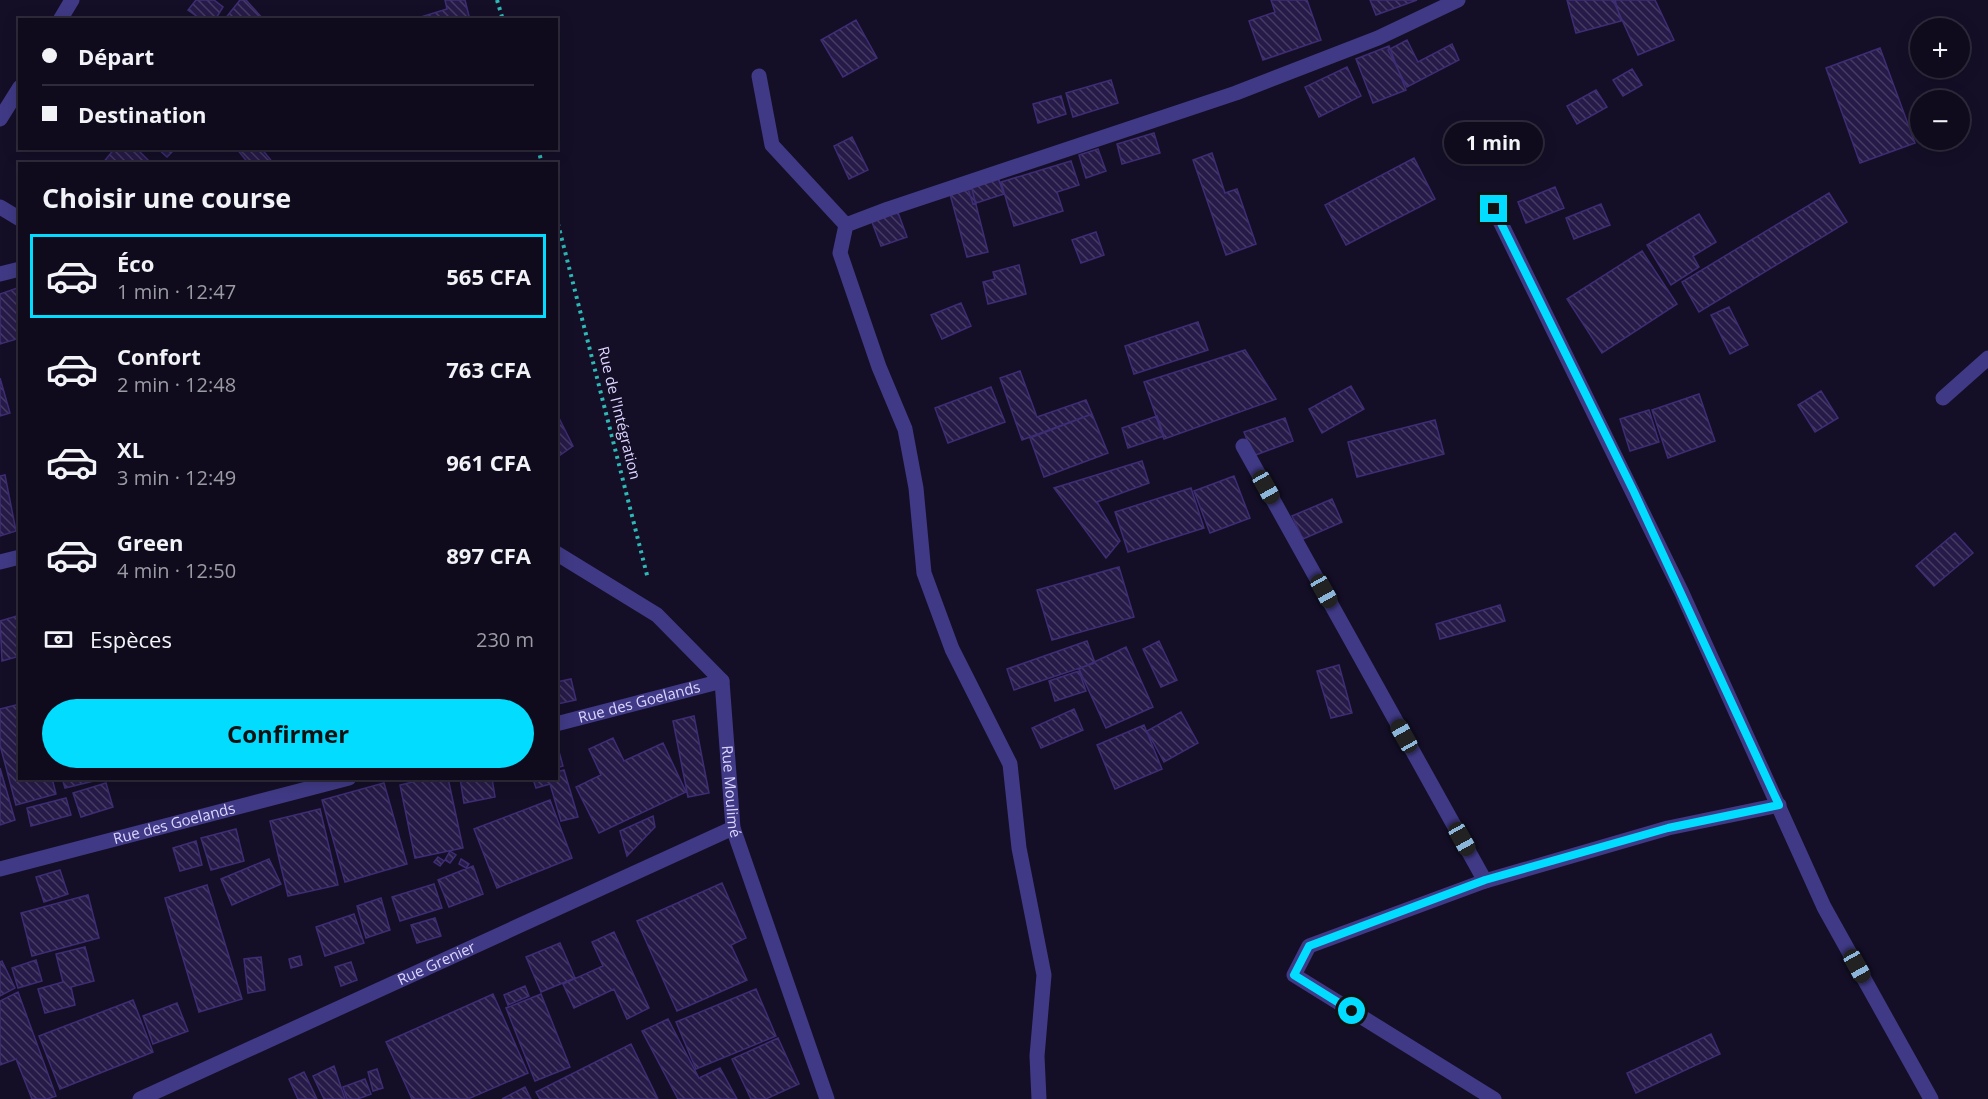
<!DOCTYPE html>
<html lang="fr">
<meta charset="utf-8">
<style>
body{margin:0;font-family:"Open Sans",sans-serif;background:#181426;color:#f1f3f6;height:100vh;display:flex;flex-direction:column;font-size:22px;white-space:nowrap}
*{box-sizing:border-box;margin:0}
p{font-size:20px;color:#9b9ba4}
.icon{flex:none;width:33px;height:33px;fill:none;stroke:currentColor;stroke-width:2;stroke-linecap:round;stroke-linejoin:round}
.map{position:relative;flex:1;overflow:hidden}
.side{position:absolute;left:18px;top:162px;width:540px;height:618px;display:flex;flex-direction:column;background:#0f0b1d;border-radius:0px;box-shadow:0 3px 15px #0003,0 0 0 2px #2f2b3b}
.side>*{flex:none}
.banner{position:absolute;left:18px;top:18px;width:540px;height:132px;border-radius:0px;box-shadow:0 3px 15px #0003,0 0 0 2px #2f2b3b;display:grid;align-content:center;height:132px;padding:0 24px;background:#0f0b1d}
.tools{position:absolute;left:1910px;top:18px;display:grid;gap:12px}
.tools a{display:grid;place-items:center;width:60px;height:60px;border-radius:50%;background:#0f0b1d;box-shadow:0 3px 15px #0003,0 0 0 2px #2f2b3b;font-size:30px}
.end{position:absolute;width:27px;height:27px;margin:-14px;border:8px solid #01dcff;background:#111;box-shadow:0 0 0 3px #111}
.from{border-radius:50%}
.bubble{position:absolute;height:42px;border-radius:21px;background:#0f0b1d;box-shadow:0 3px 15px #0003,0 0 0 2px #2f2b3b;font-size:20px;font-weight:700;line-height:42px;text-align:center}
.car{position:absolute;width:18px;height:36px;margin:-18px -9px;border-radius:8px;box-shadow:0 0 4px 2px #0007;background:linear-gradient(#222 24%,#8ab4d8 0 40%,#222 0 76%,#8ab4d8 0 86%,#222 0)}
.banner b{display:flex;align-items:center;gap:21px;height:57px;font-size:22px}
.banner b+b{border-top:2px solid #2f2b3b}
.banner i{width:15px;height:15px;background:#f1f3f6}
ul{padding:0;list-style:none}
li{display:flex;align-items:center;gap:18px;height:84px;margin:0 12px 9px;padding:0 12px;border:3px solid transparent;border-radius:0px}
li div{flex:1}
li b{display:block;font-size:22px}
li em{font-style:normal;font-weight:700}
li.active{border-color:#01dcff}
li>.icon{width:54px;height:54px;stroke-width:1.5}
h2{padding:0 24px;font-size:27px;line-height:72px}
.pay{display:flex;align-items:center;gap:15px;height:66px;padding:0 24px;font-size:22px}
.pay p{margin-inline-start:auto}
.cta{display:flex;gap:12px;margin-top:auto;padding:12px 24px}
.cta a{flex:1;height:69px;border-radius:36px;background:#01dcff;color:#111;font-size:24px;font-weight:700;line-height:69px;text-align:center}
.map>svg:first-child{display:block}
.building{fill:url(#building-back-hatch);stroke:#3e2d74;stroke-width:1.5}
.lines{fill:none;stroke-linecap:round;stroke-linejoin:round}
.path{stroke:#2eb9b6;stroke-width:4;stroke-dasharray:3 4.5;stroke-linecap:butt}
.minor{stroke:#403a86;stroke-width:15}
.route{stroke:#01dcff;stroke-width:8}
.labels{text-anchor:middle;stroke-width:4.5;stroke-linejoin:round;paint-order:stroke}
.street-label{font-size:15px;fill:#dbd5ff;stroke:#140f27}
</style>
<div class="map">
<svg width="1988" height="1099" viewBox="0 0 1988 1099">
<defs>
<pattern id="building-back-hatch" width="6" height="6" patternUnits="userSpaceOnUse" patternTransform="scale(1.5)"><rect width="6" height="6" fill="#261b48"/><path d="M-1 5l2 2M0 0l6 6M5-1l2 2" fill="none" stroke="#453b63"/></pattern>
</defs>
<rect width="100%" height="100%" fill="#140f27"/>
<path class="building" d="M196,0H214L223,7L215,20H202L188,10Z
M240,0H246L264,20H224Z
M445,0H465L470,20H411L447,9Z
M1271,0H1307L1321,40L1263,60L1249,21L1275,12Z
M1370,0H1417L1376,15Z
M1567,0H1615L1621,21L1576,33Z
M1613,0H1655L1674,40L1638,55Z
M856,20L877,58L843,77L821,40Z
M1407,40L1418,62L1452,44L1459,60L1407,87L1388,50Z
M1389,46L1406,90L1373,103L1356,59Z
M1880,48L1915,143L1860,163L1826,68Z
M1347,67L1361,96L1319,117L1305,87Z
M1632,69L1642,85L1623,96L1613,80Z
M1111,80L1118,103L1073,117L1066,93Z
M1596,90L1607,107L1577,124L1567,106Z
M1061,96L1066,114L1038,123L1033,104Z
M1154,133L1160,153L1122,164L1117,144Z
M852,137L868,170L849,179L834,146Z
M115,148H136L152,164H102Z
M157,148H176L167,157Z
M236,148H261L274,164H249Z
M1098,149L1106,171L1086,178L1079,155Z
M1212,153L1225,193L1237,189L1256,244L1226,255L1193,160Z
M1414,158L1435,199L1346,245L1325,205Z
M1071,161L1079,185L1057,192L1063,211L1014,226L1001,182Z
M997,175L1004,194L973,204L967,186Z
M1555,187L1564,208L1526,223L1518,202Z
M972,189L988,252L967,257L950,194Z
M1829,193L1847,222L1699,312L1682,282Z
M1601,204L1610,225L1574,239L1566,218Z
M896,207L907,237L881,246L870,217Z
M1699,214L1716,242L1693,256L1699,267L1671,285L1647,245Z
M1096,232L1104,255L1081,263L1072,240Z
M1642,251L1677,304L1602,353L1567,299Z
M1019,265L1026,294L988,304L983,282L995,279L993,272Z
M20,287V338L0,344V294Z
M961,303L971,326L942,339L931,315Z
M1729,307L1748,345L1730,354L1711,315Z
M1198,322L1208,350L1134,374L1125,346Z
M1245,350L1276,399L1164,439L1144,382Z
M1020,371L1037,417L1086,400L1092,414L1022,440L1000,378Z
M0,378L10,413L0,416Z
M1351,386L1364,409L1322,433L1309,409Z
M991,387L1005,422L948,443L935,408Z
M1821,391L1838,418L1815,432L1798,405Z
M1699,394L1715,441L1668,458L1652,410Z
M1649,410L1659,442L1630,451L1620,419Z
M556,412L573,446L556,458Z
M1092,414L1108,453L1044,477L1030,438Z
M1157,416L1164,436L1128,448L1122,428Z
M1285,418L1293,441L1253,456L1244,432Z
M1435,420L1444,454L1357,477L1348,442Z
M1142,461L1149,483L1097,502L1120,541L1106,558L1054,488Z
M5,475L16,531L0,536V476Z
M1234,476L1250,518L1210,533L1194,491Z
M1191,488L1204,528L1128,552L1115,512Z
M1332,499L1342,522L1303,539L1292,516Z
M1955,533L1973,553L1934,586L1916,566Z
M1119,567L1134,617L1052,640L1037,590Z
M1500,605L1505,621L1440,639L1436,624Z
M20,615V656L2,661L0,621Z
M1087,641L1095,663L1014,690L1007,669Z
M1159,641L1177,680L1161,687L1143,649Z
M1126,647L1153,707L1106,728L1079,669Z
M1339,665L1352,713L1331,718L1317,671Z
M1079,671L1086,691L1055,701L1049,681Z
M571,679L576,700L557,704L556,682Z
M20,704V778H52L56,794L16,805L0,745V709Z
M1074,709L1083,730L1041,748L1032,728Z
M1181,712L1198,743L1164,762L1147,731Z
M694,716L709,793L688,797L673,721Z
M1144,725L1162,769L1115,789L1097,745Z
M613,738L624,761L663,743L686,792L599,833L576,787L601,775L589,749Z
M558,748L563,766L556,768V749Z
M0,768L15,820L0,825Z
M564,770L578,817L561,821L550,784L536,788L533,779L556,778V772Z
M62,778H106L65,788Z
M429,778H448L463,848L415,858L400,785Z
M460,778H492L495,797L464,803Z
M106,783L113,807L81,817L73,793Z
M384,783L407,864L345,882L322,800Z
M66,798L71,815L31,826L27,808Z
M550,800L572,858L497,888L474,829Z
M320,809L338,885L288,896L270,821Z
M653,816L655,827L627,856L620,831Z
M236,829L244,861L211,870L201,838Z
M196,841L202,865L180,871L173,848Z
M450,851L456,855L450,863L445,860Z
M438,857L444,861L440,866L434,862Z
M269,859L281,884L232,905L221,879Z
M461,859L469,864L466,868L459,864Z
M473,866L483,894L449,907L438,880Z
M60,870L68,894L44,902L36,877Z
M722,883L746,938L731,945L747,980L677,1011L637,921Z
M434,884L442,908L400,921L392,897Z
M207,885L242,999L199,1012L165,898Z
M88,895L99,938L32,956L21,913Z
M381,898L390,930L366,938L357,906Z
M354,914L364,943L325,956L316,927Z
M435,918L441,936L417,943L411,925Z
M614,932L649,1008L627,1019L614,989L574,1008L563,984L603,966L592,942Z
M560,943L575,978L541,992L526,957Z
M85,947L94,981L71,987L75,1005L45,1013L38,989L63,982L56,954Z
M300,956L302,965L291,968L289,959Z
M261,957L265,990L248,993L244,959Z
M36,960L42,981L18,988L12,968Z
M2,961L15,988L0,996V962Z
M351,962L357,980L341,986L335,967Z
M525,986L529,996L508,1005L504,995Z
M756,989L776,1036L696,1069L676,1022Z
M18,992L56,1096L47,1099H32L16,1059L0,1065V1001Z
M493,994L528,1073L468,1099H412L386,1042Z
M541,994L570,1067L535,1081L506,1008Z
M133,1000L153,1052L60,1089L39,1036Z
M177,1003L188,1031L153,1044L143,1016Z
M668,1019L699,1078L720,1068L737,1099H678L642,1031Z
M1711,1034L1720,1054L1636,1093L1627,1073Z
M778,1038L799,1084L766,1099H751L732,1059Z
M631,1044L658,1099H540L536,1092Z
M334,1066L345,1099H324L313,1076Z
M377,1069L383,1088L373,1091L368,1072Z
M304,1072L317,1099H298L289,1079Z
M365,1079L371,1094L358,1099H347L343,1087Z
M525,1087L531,1099H502Z"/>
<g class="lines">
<path class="path" d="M497,0L503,20
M538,148L542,164
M556,216L648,579"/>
<g class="minor">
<path d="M60,20L72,0"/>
<path d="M759,76L772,145L846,225"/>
<path d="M0,119L20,87"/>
<path d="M0,207L20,219"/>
<path d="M1494,209L1682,593L1824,907L1931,1099"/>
<path d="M0,274L20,269"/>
<path d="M1943,398L1988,358"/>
<path d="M1243,446L1485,881"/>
<path id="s1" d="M556,553L657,615L722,681L733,828L827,1099"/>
<path d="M0,562L20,557"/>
<path id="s2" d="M556,724L722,681"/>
<path id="s3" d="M0,869L349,778"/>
<path id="s4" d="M140,1099L733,828"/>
<path d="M1039,1099L1037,1056L1044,975L1019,848L1010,764L952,649L924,573L916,488L905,429L879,367L840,253L846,225L888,209L1236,93L1378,38L1458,0"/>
<path d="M1494,1099L1294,975L1309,946L1485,881L1668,828L1779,805"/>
</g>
</g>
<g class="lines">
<path class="route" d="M1352,1011L1294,975L1309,946L1485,880L1668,828L1779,805L1634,492L1494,209"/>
</g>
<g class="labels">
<g class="street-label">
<text transform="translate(619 413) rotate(76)" y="5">Rue de l'Intégration</text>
<text dy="5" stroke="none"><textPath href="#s2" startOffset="86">Rue des Goelands</textPath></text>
<text dy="5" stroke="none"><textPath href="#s1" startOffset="322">Rue Moulimé</textPath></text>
<text dy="5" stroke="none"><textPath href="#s3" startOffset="180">Rue des Goelands</textPath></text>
<text dy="5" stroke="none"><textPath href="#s4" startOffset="326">Rue Grenier</textPath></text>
</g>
</g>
</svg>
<div class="tools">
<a>+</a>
<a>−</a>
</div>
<i class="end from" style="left:1352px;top:1011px"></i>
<i class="end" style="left:1494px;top:209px"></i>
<div class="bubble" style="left:1444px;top:122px;width:99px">1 min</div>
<i class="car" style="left:1266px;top:487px;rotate:151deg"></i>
<i class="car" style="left:1324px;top:591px;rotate:151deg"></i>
<i class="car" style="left:1404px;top:736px;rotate:331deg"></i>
<i class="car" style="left:1462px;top:839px;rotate:151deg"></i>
<i class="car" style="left:1857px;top:966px;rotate:151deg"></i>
<div class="banner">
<b><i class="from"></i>Départ</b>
<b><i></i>Destination</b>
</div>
<section class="side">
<h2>Choisir une course</h2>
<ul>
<li class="active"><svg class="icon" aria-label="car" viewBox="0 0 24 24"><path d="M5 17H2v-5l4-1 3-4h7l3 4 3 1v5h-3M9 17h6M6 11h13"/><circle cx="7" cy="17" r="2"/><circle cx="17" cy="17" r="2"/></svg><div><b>Éco</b><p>1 min · 12:47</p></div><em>565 CFA</em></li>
<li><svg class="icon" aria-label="car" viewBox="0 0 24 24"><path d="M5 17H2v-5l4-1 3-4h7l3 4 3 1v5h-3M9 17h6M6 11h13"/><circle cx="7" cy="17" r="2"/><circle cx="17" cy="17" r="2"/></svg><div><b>Confort</b><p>2 min · 12:48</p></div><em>763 CFA</em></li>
<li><svg class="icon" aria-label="car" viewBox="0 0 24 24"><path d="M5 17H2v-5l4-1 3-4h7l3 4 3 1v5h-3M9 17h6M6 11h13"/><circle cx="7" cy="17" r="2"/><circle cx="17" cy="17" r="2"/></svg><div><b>XL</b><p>3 min · 12:49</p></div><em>961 CFA</em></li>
<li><svg class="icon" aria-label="car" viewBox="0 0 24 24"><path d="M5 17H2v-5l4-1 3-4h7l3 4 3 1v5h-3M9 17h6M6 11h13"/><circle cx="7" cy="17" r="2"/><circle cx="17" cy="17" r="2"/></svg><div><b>Green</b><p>4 min · 12:50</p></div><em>897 CFA</em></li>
</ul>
<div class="pay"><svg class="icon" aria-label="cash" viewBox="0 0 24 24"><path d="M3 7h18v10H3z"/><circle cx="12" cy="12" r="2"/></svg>Espèces<p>230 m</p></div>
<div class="cta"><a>Confirmer</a></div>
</section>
</div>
